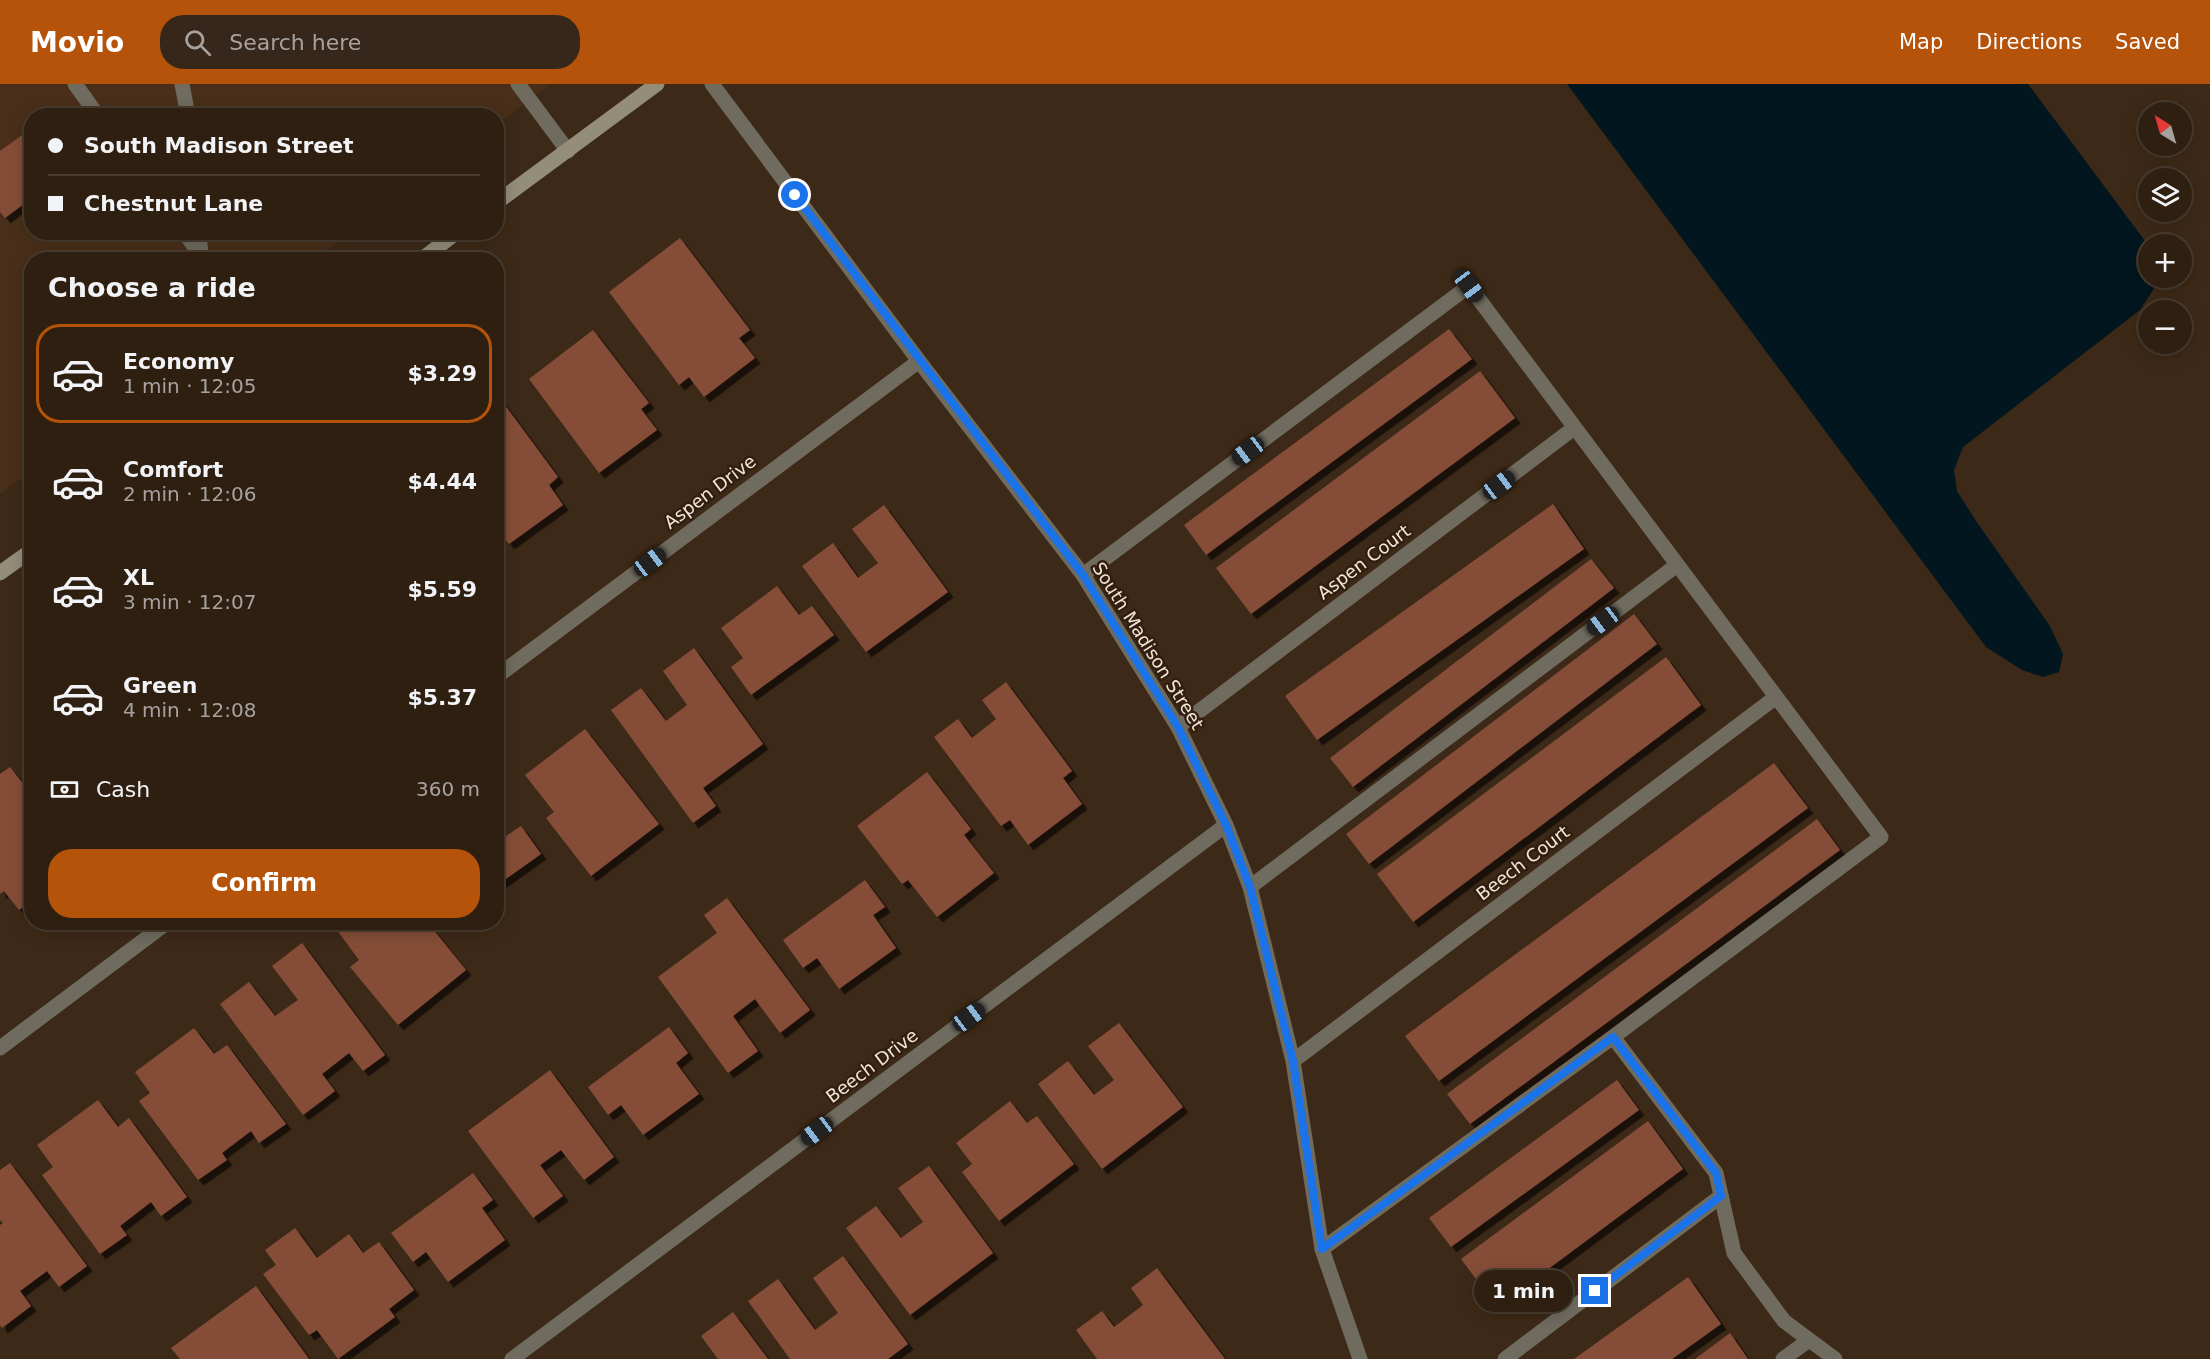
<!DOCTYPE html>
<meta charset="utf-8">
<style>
body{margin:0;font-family:"DejaVu Sans",sans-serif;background:#36271a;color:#f1f3f6;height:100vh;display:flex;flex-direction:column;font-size:22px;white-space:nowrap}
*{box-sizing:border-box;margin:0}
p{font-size:20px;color:#a7a29f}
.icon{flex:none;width:33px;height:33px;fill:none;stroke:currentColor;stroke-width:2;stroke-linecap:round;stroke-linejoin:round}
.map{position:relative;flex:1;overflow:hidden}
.sheet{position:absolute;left:24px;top:168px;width:480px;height:678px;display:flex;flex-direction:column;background:#2e1f11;border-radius:24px;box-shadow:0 3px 15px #0003,0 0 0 2px #493d31}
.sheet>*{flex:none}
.top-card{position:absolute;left:24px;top:24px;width:480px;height:132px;border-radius:24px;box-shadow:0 3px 15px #0003,0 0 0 2px #493d31;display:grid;align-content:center;height:132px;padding:0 24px;background:#2e1f11}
.needle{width:39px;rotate:323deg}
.buttons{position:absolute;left:2138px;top:18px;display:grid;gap:12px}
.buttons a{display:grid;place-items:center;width:54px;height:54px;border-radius:50%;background:#2e1f11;box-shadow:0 3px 15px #0003,0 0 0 2px #493d31;font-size:30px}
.end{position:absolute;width:27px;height:27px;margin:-14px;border:8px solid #1a73e8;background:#fff;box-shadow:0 0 0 3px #fff}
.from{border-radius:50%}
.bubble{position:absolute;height:42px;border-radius:21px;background:#2e1f11;box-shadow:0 3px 15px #0003,0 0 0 2px #493d31;font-size:20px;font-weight:800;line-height:42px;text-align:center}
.car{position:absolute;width:18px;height:36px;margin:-18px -9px;border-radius:8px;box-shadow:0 0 4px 2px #0007;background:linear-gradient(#222 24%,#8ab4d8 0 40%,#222 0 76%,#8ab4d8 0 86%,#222 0)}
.top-card b{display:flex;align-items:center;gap:21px;height:57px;font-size:22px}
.top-card b+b{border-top:2px solid #493d31}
.top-card i{width:15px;height:15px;background:#f1f3f6}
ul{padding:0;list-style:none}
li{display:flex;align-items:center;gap:18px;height:99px;margin:0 12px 9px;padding:0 12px;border:3px solid transparent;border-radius:24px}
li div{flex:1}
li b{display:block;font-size:22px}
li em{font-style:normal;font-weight:800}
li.active{border-color:#b45309}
li>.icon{width:54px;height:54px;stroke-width:1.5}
h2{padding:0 24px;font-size:27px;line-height:72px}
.pay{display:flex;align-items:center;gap:15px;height:66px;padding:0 24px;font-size:22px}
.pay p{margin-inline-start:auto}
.action{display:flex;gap:12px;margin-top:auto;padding:12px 24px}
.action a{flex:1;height:69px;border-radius:24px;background:#b45309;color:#fff;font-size:24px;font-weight:800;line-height:69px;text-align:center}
header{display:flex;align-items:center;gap:36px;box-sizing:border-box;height:84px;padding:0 30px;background:#b45309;color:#fff}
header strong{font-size:28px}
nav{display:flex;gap:33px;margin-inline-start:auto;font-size:21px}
.search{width:420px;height:54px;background:#36271a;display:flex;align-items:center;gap:15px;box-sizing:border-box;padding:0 21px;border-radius:24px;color:#a7a29f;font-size:22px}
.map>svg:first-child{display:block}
.built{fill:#492f19}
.water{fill:#01161e}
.building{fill:#854d38;filter:url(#shadow)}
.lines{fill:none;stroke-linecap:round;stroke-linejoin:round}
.lane{stroke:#6f6b5f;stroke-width:15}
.street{stroke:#6f6b5f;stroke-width:15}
.secondary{stroke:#938d7a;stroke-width:15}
.route{stroke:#1a73e8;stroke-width:8}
.labels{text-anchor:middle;stroke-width:5;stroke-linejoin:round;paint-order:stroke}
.street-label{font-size:18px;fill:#f3e5db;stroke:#331f0e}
</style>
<header>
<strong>Movio</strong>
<div class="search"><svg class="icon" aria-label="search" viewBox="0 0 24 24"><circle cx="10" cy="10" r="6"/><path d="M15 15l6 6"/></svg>Search here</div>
<nav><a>Map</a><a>Directions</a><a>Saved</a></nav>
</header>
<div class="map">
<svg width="2210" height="1275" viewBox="0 0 2210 1275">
<defs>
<filter id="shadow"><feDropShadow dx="5.5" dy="5.5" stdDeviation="0" flood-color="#0009"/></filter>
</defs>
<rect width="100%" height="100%" fill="#3d2917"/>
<path class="built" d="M0,0H550L497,40L496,32H32V148L351,149L315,175L32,176L31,387L0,410Z"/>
<path class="water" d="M1567,0H2028L2148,161V194H2159V197L2140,226L1963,363L1954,386L1957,407L1976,437L2050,542L2063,570L2059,588L2043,593L2022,586L1986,563Z"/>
<path class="building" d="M32,44V114L5,134L0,128V67Z
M680,154L750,246L739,254L755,274L704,313L689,293L679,301L609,208Z
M1449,245L1472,275L1206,471L1184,441Z
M593,246L649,319L641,325L657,346L599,389L529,295Z
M1480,287L1515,334L1251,530L1216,484Z
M496,309L558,393L549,401L563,421L509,460L496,443Z
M1553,420L1584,465L1317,656L1285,612Z
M884,421L948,508L866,568L802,482L833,459L858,494L878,479L852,445Z
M1591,475L1614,504L1353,703L1330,674Z
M777,502L799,531L812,522L834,551L751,611L731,583L743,574L721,544Z
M1634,530L1657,560L1369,780L1346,750Z
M694,564L763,660L703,704L716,722L693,739L611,626L641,604L666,637L687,621L663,587Z
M1666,573L1701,621L1413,838L1377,790Z
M1006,598L1072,687L1063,694L1082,720L1028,761L1010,736L1001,742L934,653L958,635L972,654L996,635L982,616Z
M585,645L659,740L591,792L546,734L554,728L525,691Z
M1774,679L1808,724L1439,997L1405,952Z
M10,683L32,711V816L19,826L4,807L0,810V690Z
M927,688L971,745L964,751L994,789L937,833L908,796L902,800L857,742Z
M1817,735L1840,766L1470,1040L1447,1010Z
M496,739L506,752L521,742L541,770L496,802Z
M865,796L885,823L873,831L896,864L839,905L817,874L803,884L783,856Z
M727,814L810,926L780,949L755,915L733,932L758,967L728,989L658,893L717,849L704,831Z
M331,838H427L466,886L398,941L350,883L359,876Z
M302,859L385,971L363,987L349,969L322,990L335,1007L303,1031L220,920L249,898L275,932L298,916L272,882Z
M1119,939L1183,1023L1102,1085L1038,1000L1068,977L1094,1011L1114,996L1088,962Z
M669,943L688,969L676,979L699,1010L643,1051L621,1021L608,1031L588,1003Z
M194,944L214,970L227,961L286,1040L259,1059L251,1047L222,1069L227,1076L198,1096L139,1017L150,1009L135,988Z
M550,986L614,1073L584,1096L561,1066L540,1081L563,1112L533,1134L468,1047Z
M1617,996L1639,1026L1451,1163L1429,1134Z
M98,1016L118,1043L129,1034L187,1113L161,1132L151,1118L120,1142L127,1151L100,1170L42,1091L53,1083L37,1061Z
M1010,1017L1027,1039L1037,1032L1074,1080L999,1137L962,1088L972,1080L956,1059Z
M1648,1037L1683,1085L1497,1223L1461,1175Z
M10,1079L87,1182L59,1203L47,1187L20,1207L31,1222L2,1244L0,1241V1141L3,1139L0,1136V1086Z
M929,1082L993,1169L910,1231L846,1144L876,1122L901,1154L923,1138L898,1104Z
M473,1089L493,1116L482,1124L505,1156L448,1198L426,1168L413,1178L391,1149Z
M295,1144L317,1174L349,1150L363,1169L379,1158L414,1206L389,1225L395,1233L338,1275L317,1246L309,1251L263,1190L276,1181L265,1166Z
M843,1172L908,1260L888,1275H790L748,1217L778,1195L815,1246L838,1229L813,1194Z
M1157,1184L1225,1275H1097L1076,1246L1102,1227L1114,1243L1143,1221L1131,1204Z
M1688,1193L1721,1240L1672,1275H1574Z
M256,1202L309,1275H180L171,1264Z
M733,1228L768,1275H718L701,1252Z
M1730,1249L1748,1275H1695Z"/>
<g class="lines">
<path class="lane" d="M182,0L188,32
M518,0L568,67
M199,148L201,172
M1083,491L1469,202L1881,753L1613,953L1322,1165
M1250,803L1677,481
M1613,953L1716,1089L1734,1169L1784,1237L1835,1275
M1783,1275L1809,1256"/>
<path class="street" d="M75,0L98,32
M712,0L919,277L1083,491L1178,643L1226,741L1250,803L1293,977L1322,1165L1360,1275
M184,148L204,176
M496,593L919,277
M1178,643L1574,344
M0,964L168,838
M1293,977L1776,613
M512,1275L1226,741
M1505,1275L1721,1112"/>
<path class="secondary" d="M496,119L657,0
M421,176L457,148
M0,489L32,466"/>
</g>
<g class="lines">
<path class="route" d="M795,111L1083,491L1178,643L1226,741L1250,803L1293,977L1322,1165L1613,953L1716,1089L1721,1112L1595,1207"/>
</g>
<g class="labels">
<g class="street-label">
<text transform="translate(710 408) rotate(-37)" y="6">Aspen Drive</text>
<text transform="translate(1364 478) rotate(-37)" y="6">Aspen Court</text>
<text transform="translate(1148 562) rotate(58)" y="6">South Madison Street</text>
<text transform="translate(1523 779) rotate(-37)" y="6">Beech Court</text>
<text transform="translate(872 982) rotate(-37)" y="6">Beech Drive</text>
</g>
</g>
</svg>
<div class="buttons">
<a><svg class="needle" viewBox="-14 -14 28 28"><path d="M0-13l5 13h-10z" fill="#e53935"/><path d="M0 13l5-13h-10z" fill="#a7a29f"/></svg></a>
<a><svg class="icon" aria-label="layers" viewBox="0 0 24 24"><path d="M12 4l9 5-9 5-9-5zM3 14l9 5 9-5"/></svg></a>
<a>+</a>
<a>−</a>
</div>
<i class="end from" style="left:795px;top:111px"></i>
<i class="end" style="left:1595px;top:1207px"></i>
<div class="bubble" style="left:1474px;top:1186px;width:99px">1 min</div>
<i class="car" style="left:1469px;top:202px;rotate:143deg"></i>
<i class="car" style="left:1248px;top:367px;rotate:233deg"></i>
<i class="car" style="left:1499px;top:401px;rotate:53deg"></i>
<i class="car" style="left:650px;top:478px;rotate:53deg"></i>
<i class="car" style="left:1603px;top:537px;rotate:233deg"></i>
<i class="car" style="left:969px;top:933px;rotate:53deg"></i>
<i class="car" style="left:817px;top:1047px;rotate:233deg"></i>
<div class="top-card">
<b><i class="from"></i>South Madison Street</b>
<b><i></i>Chestnut Lane</b>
</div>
<section class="sheet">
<h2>Choose a ride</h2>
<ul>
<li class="active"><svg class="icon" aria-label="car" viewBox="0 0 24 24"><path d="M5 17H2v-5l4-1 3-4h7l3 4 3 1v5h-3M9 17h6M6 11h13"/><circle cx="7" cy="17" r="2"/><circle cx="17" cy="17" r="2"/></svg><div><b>Economy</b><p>1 min · 12:05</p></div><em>$3.29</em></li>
<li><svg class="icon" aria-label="car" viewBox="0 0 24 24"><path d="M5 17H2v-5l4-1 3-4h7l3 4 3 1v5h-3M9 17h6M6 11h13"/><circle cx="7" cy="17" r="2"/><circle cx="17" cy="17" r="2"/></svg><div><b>Comfort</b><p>2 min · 12:06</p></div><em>$4.44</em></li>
<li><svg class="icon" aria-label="car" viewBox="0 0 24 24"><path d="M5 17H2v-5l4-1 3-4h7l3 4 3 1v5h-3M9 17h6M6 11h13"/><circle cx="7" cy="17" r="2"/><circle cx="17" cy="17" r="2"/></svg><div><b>XL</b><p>3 min · 12:07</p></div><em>$5.59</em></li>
<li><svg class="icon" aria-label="car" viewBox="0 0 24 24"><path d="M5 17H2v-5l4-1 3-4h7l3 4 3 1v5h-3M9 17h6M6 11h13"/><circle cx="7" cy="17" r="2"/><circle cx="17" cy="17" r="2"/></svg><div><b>Green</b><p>4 min · 12:08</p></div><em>$5.37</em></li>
</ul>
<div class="pay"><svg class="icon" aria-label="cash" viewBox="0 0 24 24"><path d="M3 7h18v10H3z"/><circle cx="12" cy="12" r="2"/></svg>Cash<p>360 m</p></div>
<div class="action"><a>Confirm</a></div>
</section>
</div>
